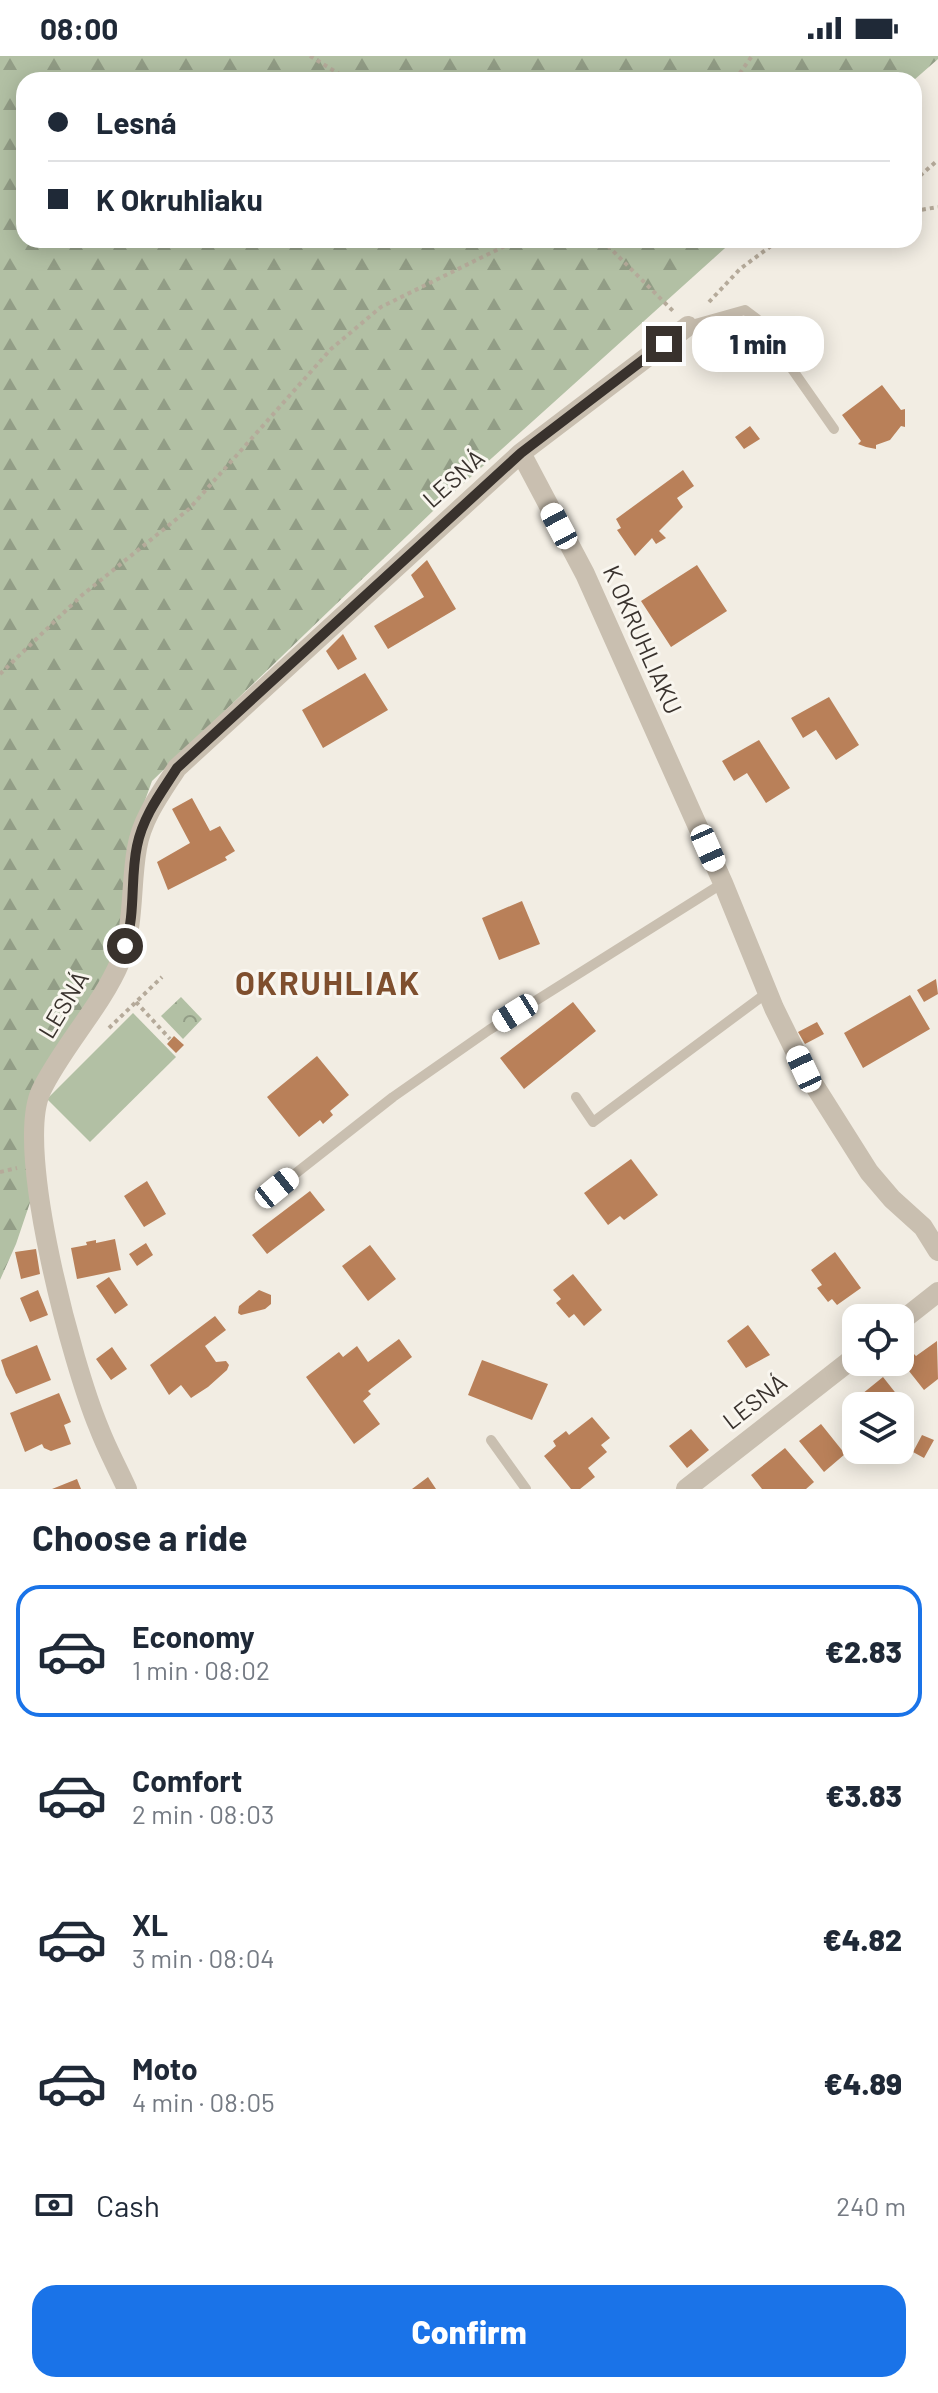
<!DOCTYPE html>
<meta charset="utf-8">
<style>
body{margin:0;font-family:Barlow,sans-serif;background:#f2f2f3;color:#1f2937;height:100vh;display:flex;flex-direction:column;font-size:30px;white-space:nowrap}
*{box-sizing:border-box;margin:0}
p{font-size:26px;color:#747a83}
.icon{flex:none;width:44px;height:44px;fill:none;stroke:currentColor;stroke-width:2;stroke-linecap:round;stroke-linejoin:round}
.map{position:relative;height:1433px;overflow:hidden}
.side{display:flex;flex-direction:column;background:#fff;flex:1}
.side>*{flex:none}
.banner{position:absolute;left:16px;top:16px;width:906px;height:176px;border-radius:24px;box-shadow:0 4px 20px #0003;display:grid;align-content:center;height:176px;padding:0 32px;background:#fff}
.fabs{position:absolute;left:842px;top:1248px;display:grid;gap:16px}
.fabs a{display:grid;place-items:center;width:72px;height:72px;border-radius:16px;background:#fff;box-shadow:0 4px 20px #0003;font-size:40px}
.end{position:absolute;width:36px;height:36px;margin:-18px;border:10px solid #39322d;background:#fff;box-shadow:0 0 0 4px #fff}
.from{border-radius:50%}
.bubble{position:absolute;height:56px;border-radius:24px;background:#fff;box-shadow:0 4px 20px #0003;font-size:26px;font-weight:800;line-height:56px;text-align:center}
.car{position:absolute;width:24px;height:48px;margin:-24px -12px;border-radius:10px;box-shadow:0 0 6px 2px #0007;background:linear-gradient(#fff 24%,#345 0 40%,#fff 0 76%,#345 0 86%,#fff 0)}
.banner b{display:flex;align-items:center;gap:28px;height:76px;font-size:30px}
.banner b+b{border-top:2px solid #e0e1e3}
.banner i{width:20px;height:20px;background:#1f2937}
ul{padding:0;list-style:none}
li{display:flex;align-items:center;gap:24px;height:132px;margin:0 16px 12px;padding:0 16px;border:4px solid transparent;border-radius:24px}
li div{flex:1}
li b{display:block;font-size:30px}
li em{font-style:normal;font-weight:800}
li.selected{border-color:#1a73e8}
li>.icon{width:72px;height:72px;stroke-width:1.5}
h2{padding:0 32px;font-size:36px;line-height:96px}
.pay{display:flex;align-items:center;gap:20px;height:88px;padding:0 32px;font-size:30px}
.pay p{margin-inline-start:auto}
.button{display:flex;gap:16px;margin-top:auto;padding:16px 32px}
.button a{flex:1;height:92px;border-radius:24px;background:#1a73e8;color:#fff;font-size:32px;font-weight:800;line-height:92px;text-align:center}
.status{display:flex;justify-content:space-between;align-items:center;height:56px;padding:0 40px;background:#fff;direction:ltr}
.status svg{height:22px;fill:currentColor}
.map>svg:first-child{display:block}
.grass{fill:#b2c0a4}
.forest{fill:url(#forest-firs)}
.park{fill:url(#park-crowns)}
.building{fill:#b98059}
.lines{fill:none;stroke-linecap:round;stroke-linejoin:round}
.path{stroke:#b5aa9a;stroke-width:4;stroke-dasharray:4 4;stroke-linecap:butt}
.lane{stroke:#c9bfb0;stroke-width:10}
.street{stroke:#c9bfb0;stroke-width:20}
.route{stroke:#39322d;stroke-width:10}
.labels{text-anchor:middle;stroke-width:6;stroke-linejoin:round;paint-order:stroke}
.street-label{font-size:24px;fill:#39322d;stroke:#f9f6ef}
.district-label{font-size:32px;font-weight:bold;letter-spacing:2px;fill:#7f4f2e;stroke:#f9f6ef}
</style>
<div class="status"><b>08:00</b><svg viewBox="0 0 49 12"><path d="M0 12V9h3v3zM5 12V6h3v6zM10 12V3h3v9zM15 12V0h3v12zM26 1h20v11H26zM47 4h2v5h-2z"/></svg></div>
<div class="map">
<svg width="938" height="1433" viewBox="0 0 938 1433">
<defs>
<pattern id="forest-firs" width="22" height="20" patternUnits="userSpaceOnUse" patternTransform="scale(2)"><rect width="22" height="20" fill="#b2c0a4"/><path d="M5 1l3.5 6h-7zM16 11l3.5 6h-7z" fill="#929d86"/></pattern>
<pattern id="park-crowns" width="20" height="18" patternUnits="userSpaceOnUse" patternTransform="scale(2)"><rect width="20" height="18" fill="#b2c0a4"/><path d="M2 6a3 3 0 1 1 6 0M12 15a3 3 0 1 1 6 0" fill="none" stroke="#929d86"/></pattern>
</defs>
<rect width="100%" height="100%" fill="#f2ede3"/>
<path class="grass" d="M133,957L176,1001L90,1086L47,1043Z"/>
<path class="forest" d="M0,0H938V3L914,24H24V184H734L433,455L152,725L135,772L115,906L35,1036L38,1123L16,1188L0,1224Z"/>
<path class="park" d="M181,941L202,963L183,983L161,960Z"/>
<path class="building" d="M882,329L901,354L905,353V371L901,370L890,384L876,389V393L866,391L858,388L861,385L842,359Z
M750,370L760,383L744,393L735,381Z
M683,414L694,430L677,442L683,451L659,475L666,482L656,488L652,482L635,500L617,474L621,472L616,463Z
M427,504L456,553L388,593L374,570L424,541L411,519Z
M697,509L727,555L671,591L641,545Z
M343,578L357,603L338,614L326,595Z
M365,617L388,654L323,692L302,654Z
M829,641L859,689L836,704L816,674L803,682L791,662Z
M759,684L790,732L766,747L747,717L734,725L722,705Z
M192,742L210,775L220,770L235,795L225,801L227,804L168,834L157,806L190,787L172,753Z
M522,845L540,888L499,904L482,862Z
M936,923L938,938L924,946L917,934Z
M910,939L930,973L863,1012L844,977Z
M573,946L596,975L524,1033L500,1002Z
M817,966L824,978L805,988L798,976Z
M174,980L184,989L176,997L167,988Z
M317,1000L349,1039L330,1055L333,1059L323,1068L320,1064L299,1081L267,1041Z
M631,1103L658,1139L624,1164L620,1160L608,1169L584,1137Z
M147,1125L166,1158L144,1171L124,1140Z
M310,1135L325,1154L267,1198L252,1179Z
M115,1183L121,1214L77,1223L71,1192L87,1189L86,1186L96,1184V1187Z
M146,1187L153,1199L137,1210L129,1198Z
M370,1189L396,1223L368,1245L342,1210Z
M36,1193L40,1218L21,1223L15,1196Z
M835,1196L861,1232L837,1249L832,1243L828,1246L817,1232L822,1229L811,1214Z
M573,1218L602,1254L584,1270L574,1258L569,1262L556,1247L561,1243L553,1234Z
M109,1221L128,1249L115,1258L96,1230Z
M38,1234L48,1259L30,1266L20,1242Z
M259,1234L271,1239V1248L265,1253L241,1259L238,1257L239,1250Z
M215,1260L226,1274L205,1290L216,1306L226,1305L229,1309L227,1314L208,1331L191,1342L181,1329L169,1339L150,1309Z
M748,1269L770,1299L746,1312L727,1285Z
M399,1283L412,1301L368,1335L371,1338L363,1345L380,1368L354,1388L306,1321L339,1296L343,1301L357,1290L368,1306Z
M937,1285L938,1323L924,1334L901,1305L913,1297L916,1300Z
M37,1289L51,1324L16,1338L6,1319L1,1304Z
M112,1291L127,1313L111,1324L96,1303Z
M482,1304L548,1328L532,1364L468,1339Z
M883,1321L913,1359L900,1370V1350H861L858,1347L864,1341L862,1338Z
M59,1337L71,1366L64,1369L71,1388L51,1395L44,1392L42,1388L25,1396L10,1357Z
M592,1361L610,1382L601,1389L607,1396L588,1412L595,1421L580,1433H571L544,1400L556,1390L553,1385L566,1375L569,1379Z
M821,1368L845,1398L824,1416L799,1385Z
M691,1373L709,1394L687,1412L669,1390Z
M922,1379L934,1384L924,1402L913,1396Z
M785,1392L814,1426L806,1433H762L751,1419Z
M428,1421L436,1433H412Z
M77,1423L81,1433H52Z"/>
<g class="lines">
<path class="path" d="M310,0L349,24
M735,24L752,0
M914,125L938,104
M914,155L938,151
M602,184L673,255
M709,246L740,213L779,184
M0,618L81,540L189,453L331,293L381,251L517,184
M136,946L170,983
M109,972L162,921
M0,1116L17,1112"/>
<path class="lane" d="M688,270L745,254L757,263L834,373
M576,1041L593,1066L768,936
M277,1132L393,1041L489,974L723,827
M491,1384L526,1433"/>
<path class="street" d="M688,270L521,397L585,518L723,827L774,952L804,1013L869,1116L892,1143L923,1171L938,1195
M900,1266L938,1236
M127,1433C118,1413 107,1393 99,1372C73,1310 14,1094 41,1035C62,991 101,951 120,906C135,868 130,831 137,792C142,762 161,737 177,712L521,397
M686,1433L856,1300"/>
</g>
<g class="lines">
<path class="route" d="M125,890C136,857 130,823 137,790C143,760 161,737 177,712L521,397L664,288"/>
</g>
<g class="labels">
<g class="street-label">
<text transform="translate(454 423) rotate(-42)" y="8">LESNÁ</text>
<text transform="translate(642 584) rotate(66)" y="8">K OKRUHLIAKU</text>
<text transform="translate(64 949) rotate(-59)" y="8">LESNÁ</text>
<text transform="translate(755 1346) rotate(-38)" y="8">LESNÁ</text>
</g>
<g class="district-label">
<text x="328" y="939">OKRUHLIAK</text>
</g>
</g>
</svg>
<div class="fabs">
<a><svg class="icon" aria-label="locate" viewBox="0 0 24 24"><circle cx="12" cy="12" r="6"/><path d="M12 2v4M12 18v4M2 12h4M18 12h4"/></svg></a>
<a><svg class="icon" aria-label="layers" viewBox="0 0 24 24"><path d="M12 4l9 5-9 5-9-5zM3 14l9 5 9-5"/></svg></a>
</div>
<i class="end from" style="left:125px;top:890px"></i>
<i class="end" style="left:664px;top:288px"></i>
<div class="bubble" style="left:692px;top:260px;width:132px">1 min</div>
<i class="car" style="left:559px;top:470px;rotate:332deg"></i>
<i class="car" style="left:708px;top:792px;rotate:156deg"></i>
<i class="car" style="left:515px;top:957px;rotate:238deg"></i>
<i class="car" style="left:804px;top:1013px;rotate:335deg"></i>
<i class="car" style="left:277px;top:1132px;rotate:51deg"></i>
<div class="banner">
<b><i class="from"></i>Lesná</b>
<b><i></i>K Okruhliaku</b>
</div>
</div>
<section class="side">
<h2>Choose a ride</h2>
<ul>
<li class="selected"><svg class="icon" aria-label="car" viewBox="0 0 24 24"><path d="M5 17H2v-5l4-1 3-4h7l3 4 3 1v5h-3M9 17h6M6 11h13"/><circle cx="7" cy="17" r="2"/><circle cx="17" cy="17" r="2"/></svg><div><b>Economy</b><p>1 min · 08:02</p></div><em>€2.83</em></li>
<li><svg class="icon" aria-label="car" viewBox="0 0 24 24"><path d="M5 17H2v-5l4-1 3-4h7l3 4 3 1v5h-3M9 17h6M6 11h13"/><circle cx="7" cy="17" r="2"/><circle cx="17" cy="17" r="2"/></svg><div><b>Comfort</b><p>2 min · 08:03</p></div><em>€3.83</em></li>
<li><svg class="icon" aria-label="car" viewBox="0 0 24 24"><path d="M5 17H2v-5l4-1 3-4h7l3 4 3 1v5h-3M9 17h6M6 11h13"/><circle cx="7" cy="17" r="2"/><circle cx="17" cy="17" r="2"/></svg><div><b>XL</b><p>3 min · 08:04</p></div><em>€4.82</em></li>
<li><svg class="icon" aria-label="car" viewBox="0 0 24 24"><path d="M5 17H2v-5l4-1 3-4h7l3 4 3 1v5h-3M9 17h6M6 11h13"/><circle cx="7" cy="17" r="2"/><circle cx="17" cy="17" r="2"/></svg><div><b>Moto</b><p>4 min · 08:05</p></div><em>€4.89</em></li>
</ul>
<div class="pay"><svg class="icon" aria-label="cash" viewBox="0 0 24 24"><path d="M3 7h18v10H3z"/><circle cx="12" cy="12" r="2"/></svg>Cash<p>240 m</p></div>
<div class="button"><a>Confirm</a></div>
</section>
